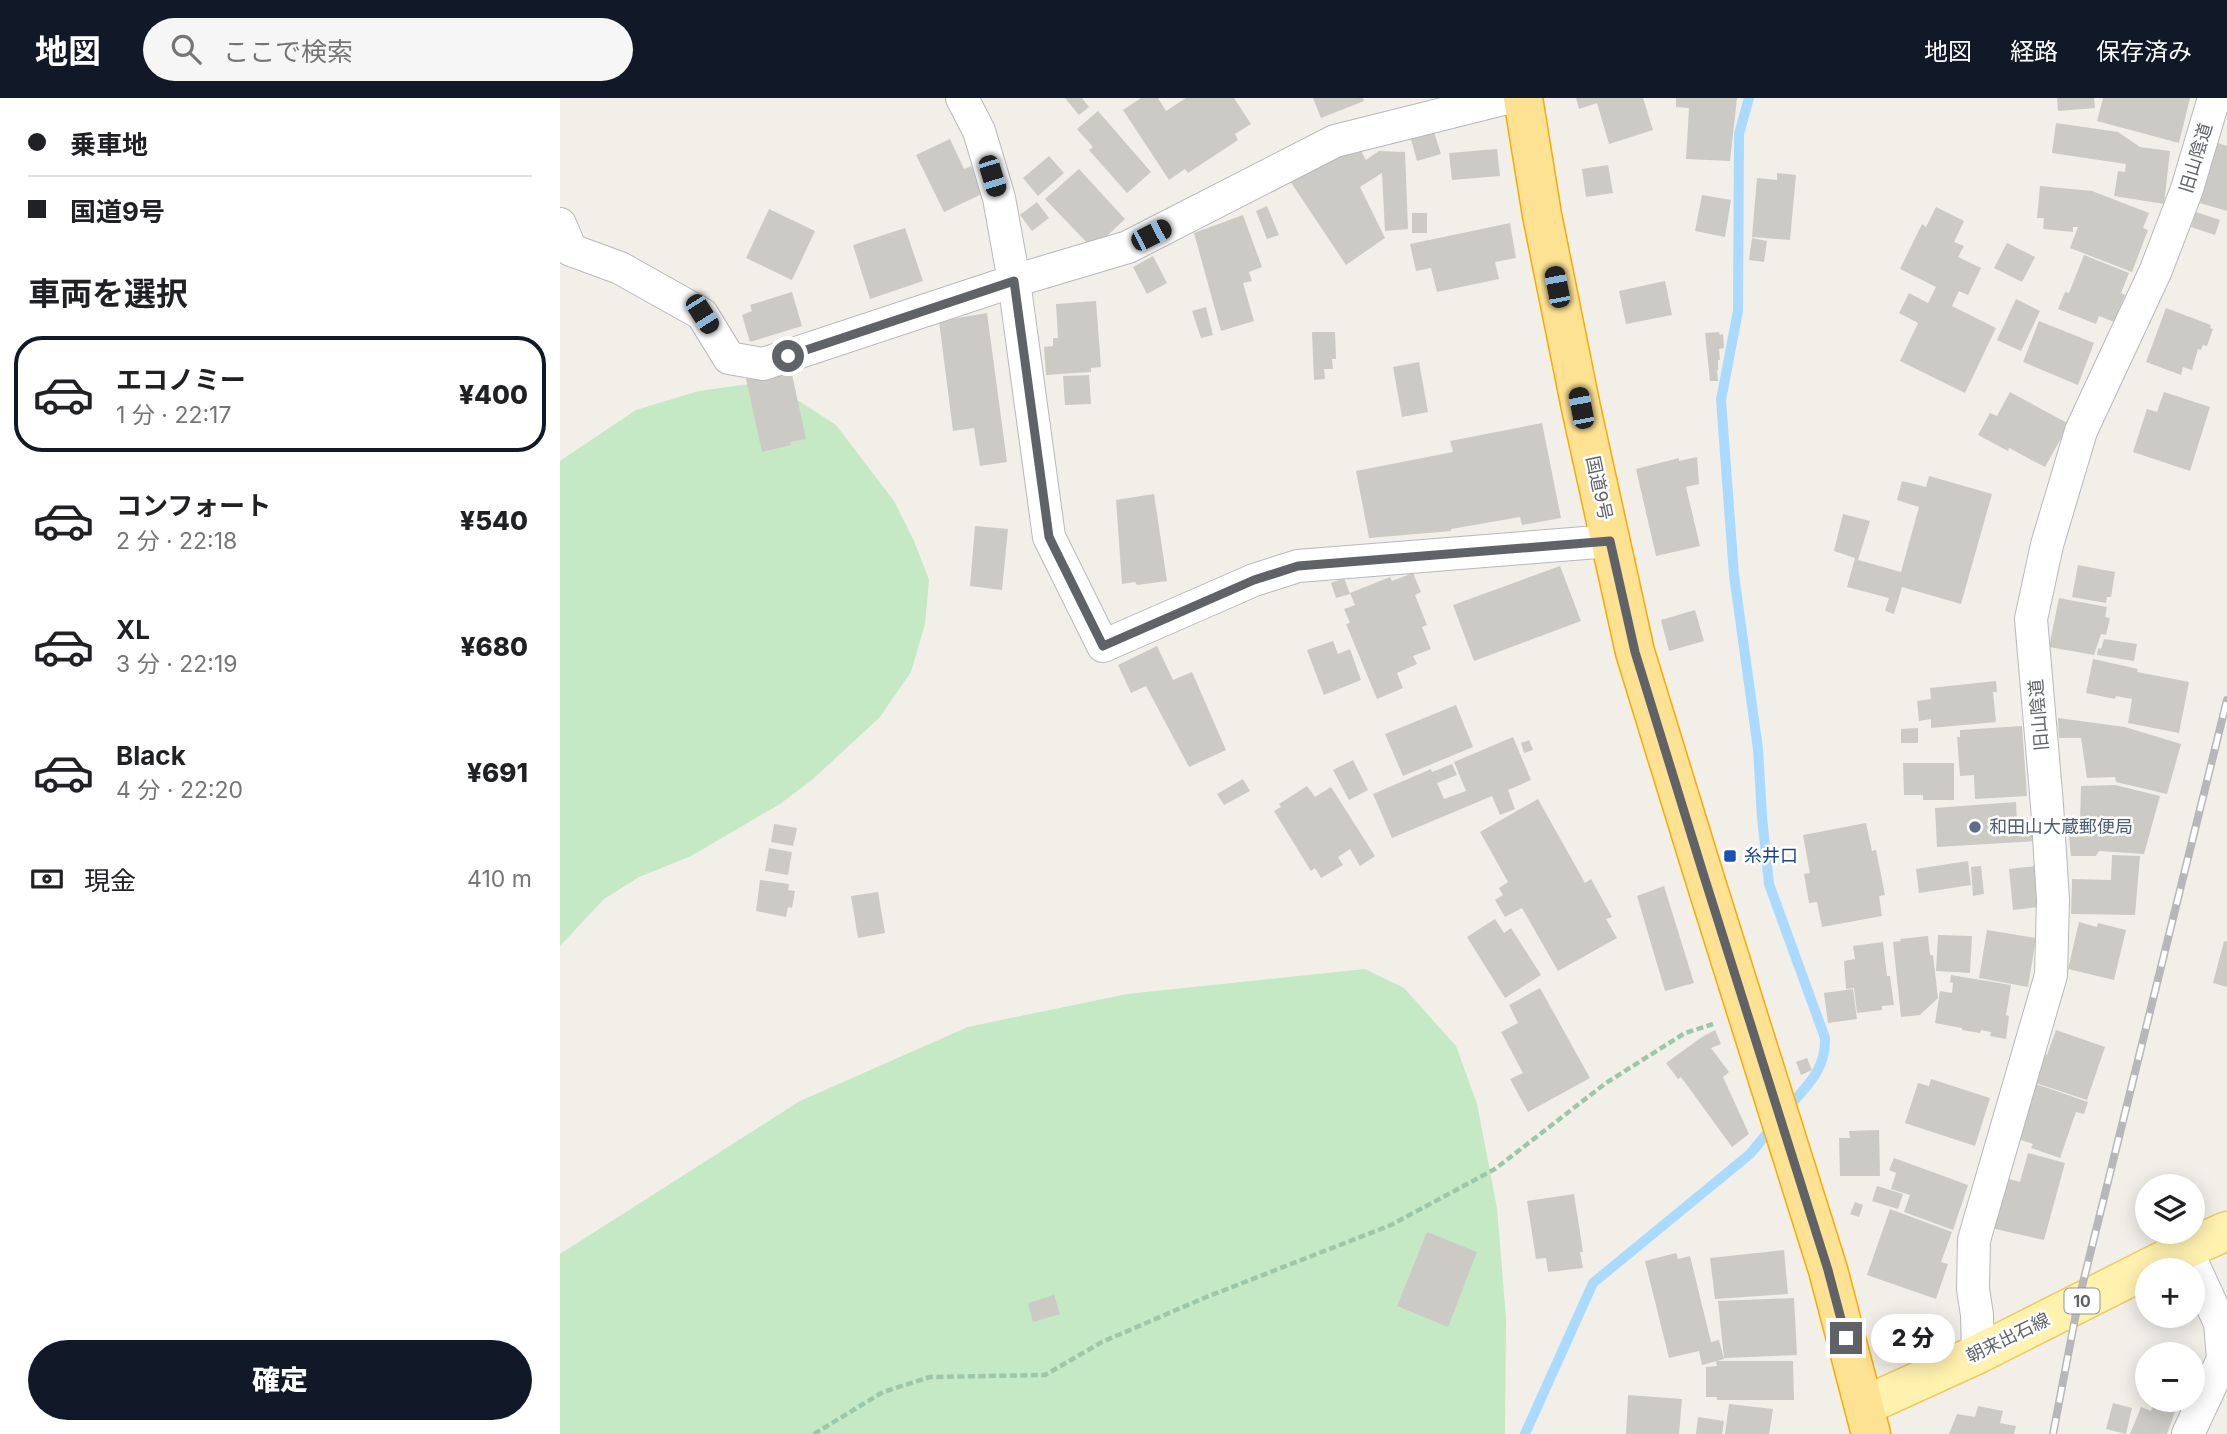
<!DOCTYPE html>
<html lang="ja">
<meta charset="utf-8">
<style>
body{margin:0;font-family:Inter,"Noto Sans JP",sans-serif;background:#f6f6f6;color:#202124;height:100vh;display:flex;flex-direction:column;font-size:26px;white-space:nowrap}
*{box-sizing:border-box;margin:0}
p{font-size:23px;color:#757577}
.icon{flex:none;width:38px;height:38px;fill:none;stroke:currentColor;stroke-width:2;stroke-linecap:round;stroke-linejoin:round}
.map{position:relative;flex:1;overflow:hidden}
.drawer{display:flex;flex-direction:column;background:#fff;width:560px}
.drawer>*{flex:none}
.guide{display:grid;align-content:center;height:154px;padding:0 28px;background:#fff}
.controls{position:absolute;left:1575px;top:1076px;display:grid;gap:14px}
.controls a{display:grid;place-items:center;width:70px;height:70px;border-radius:50%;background:#fff;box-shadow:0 4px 18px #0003;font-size:35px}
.end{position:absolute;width:32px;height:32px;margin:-16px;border:9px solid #5f6368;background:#fff;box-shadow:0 0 0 4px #fff}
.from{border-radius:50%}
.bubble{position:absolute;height:49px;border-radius:24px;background:#fff;box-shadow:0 4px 18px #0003;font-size:23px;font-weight:800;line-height:49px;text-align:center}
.car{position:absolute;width:21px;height:42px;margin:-21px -10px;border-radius:9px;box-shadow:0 0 5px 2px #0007;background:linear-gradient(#222 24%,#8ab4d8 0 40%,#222 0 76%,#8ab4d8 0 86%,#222 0)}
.guide b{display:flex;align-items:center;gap:24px;height:66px;font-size:26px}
.guide b+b{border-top:2px solid #e0e0e0}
.guide i{width:18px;height:18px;background:#202124}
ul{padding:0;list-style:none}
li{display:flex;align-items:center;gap:21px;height:116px;margin:0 14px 10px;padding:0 14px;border:4px solid transparent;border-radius:28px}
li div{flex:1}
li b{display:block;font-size:26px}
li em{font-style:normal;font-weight:800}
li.selected{border-color:#111827}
li>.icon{width:63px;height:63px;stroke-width:1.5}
h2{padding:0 28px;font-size:32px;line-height:84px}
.pay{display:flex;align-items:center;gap:18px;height:77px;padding:0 28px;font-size:26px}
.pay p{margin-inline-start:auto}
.button{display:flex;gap:14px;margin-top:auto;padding:14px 28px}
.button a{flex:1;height:80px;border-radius:42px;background:#111827;color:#fff;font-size:28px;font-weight:800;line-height:80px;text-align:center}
header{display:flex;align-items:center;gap:42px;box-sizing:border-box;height:98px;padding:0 35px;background:#111827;color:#fff}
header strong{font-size:33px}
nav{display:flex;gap:38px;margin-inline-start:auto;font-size:24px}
.search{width:490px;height:63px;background:#f6f6f6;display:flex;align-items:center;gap:18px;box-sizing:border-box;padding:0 24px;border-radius:38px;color:#757577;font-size:26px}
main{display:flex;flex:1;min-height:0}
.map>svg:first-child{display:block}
.green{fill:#c5e8c5}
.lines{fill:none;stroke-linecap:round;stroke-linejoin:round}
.stream{stroke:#aadaff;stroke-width:10}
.building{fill:#cccac5}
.minor-casing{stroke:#b5b8bc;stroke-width:34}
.major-casing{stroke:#f2c960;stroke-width:41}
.highway-casing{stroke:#f9ab00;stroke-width:41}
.path{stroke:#9cc7a9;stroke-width:4.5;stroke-dasharray:7 3.5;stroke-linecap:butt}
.minor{stroke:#fff;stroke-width:32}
.major{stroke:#fff2af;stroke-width:38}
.highway{stroke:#fde293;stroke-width:38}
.rail-casing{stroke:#b6b7b8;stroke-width:8}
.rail{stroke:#fff;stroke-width:5;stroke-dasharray:16;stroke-linecap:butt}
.route{stroke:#5f6368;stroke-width:9}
.service-dot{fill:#5c6f8a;stroke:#fff;stroke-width:2.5}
.transit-dot{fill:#1a4fb4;stroke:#fff;stroke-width:2.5}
.labels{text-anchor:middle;stroke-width:5;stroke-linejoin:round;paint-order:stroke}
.shield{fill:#fff;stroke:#8f9295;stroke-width:2}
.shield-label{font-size:16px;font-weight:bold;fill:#5f6368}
.street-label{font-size:18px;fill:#5f6368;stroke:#fff}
.service-label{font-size:18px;fill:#4e5e75;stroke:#fff;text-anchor:start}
.transit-label{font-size:18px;fill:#164399;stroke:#fff;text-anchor:start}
</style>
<header>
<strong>地図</strong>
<div class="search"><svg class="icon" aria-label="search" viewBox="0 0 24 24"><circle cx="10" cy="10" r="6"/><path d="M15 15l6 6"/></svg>ここで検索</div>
<nav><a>地図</a><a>経路</a><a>保存済み</a></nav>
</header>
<main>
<section class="drawer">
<div class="guide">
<b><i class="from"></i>乗車地</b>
<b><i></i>国道9号</b>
</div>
<h2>車両を選択</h2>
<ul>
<li class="selected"><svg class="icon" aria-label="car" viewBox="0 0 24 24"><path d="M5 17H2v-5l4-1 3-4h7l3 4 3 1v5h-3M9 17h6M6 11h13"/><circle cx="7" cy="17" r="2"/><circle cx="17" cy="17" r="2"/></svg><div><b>エコノミー</b><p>1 分 · 22:17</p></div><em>¥400</em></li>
<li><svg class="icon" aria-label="car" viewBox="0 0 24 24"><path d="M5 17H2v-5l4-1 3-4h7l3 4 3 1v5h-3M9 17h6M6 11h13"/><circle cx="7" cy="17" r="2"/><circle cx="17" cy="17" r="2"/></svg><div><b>コンフォート</b><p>2 分 · 22:18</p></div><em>¥540</em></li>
<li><svg class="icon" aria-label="car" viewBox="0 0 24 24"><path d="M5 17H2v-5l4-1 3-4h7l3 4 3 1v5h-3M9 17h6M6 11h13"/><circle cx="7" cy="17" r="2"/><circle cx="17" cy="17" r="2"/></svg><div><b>XL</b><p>3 分 · 22:19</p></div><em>¥680</em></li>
<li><svg class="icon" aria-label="car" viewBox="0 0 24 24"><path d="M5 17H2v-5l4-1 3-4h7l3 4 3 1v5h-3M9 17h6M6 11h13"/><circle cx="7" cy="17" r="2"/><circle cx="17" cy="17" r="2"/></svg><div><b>Black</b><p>4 分 · 22:20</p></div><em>¥691</em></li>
</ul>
<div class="pay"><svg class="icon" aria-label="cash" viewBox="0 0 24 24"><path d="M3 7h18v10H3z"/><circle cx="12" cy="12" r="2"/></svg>現金<p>410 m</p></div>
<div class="button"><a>確定</a></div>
</section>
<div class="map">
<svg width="1667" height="1336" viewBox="0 0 1667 1336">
<rect width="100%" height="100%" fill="#f1efe8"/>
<path class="green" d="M189,286L239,303L276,327L334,403L354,443L369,482L365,526L351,574L319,620L253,681L220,706L131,758L79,779L44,801L0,848V363L76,312L139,293Z
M805,871L844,890L896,948L917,1006L937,1110L946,1220L945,1336H0V1156L240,1003L408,929L567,896Z"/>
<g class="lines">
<path class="stream" d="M1189,0L1179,36L1178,213L1161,302L1174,477L1198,651L1202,719L1209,786L1265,940C1266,973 1246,988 1227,1011
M965,1336L1033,1185L1190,1056L1213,1028"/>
</g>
<path class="building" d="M505,0H522L529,9L519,17Z
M581,0H598L606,13L626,0H674L691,26L675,36L678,42L628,75L625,71L609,82L563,12Z
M753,0H803L804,3L761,20Z
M1016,0H1083L1093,32L1049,46L1037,5L1019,11Z
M1116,0H1177L1170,63L1126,61L1129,10L1116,9Z
M1497,0H1534L1535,10L1498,13Z
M1543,0H1630L1619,45L1537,23Z
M538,13L591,74L567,95L529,52L533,49L517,31Z
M1496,25L1558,34L1580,49L1610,53L1604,106L1554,98L1558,73L1565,74L1566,66L1492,55Z
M874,34L881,56L857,63L851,41Z
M390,41L404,71L411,68L424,95L384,114L356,57Z
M1658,45L1667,48V113L1640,105Z
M797,46L806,62L819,53L845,54L848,131L825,133L822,75L800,89L825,140L786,167L730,83Z
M937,51L940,78L892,82L889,55Z
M489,58L504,75L478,98L463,80Z
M1048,67L1053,95L1026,99L1022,71Z
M519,71L565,121L533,151L485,101Z
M1217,75L1236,77L1230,142L1192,139L1197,80L1217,82Z
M1480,88L1532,93L1589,115L1583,130L1588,132L1572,174L1510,150L1518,129H1513V134L1483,131L1484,120H1477Z
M1142,97L1171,102L1165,139L1135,133Z
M477,104L489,120L472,133L460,117Z
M707,108L719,137L707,141L696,113Z
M1376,109L1404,123L1394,144L1404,148L1398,159L1421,170L1408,197L1399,193L1392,208L1436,230L1405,295L1340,263L1358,225L1339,215L1349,195L1368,205L1376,189L1340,171L1362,126L1366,129Z
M209,111L255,133L232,182L186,160Z
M1636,114L1660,122L1655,137L1631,129Z
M852,115H867V135H852Z
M683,117L702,169L689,174L692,183L683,185L694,223L661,233L634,135Z
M950,125L956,160L935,164L939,181L877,194L871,170L856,173L850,146Z
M345,130L363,183L310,201L293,147Z
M1192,140L1207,143L1204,164L1189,162Z
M1447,145L1475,159L1462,184L1434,170Z
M1524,157L1569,175L1561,195L1565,197L1554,224L1539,218L1536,226L1498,211L1505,194L1509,195Z
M593,158L607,185L587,196L573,169Z
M1105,183L1112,217L1066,226L1059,193Z
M232,194L242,228L190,244L182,217L192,213L190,207Z
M1456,201L1480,213L1461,253L1437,242Z
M536,203L541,269L531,270V274L486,277L484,249L493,248V240H498L496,206Z
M646,209L653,237L641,240L632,213Z
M1606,210L1651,227L1650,230L1653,231L1647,248L1643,247L1641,252L1638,251L1632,272L1623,269L1621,277L1586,264Z
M427,215L447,364L420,368L414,330L393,333L379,223Z
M1479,223L1534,245L1518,287L1463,264Z
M752,234H775L776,261H772L773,271H764L765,281L754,282Z
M1159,234L1160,237L1163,236L1164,250L1159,251L1160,262H1158V272H1157L1158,283H1150L1145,235Z
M859,264L868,314L842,319L833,269Z
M231,272L246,341L230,344L231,347L202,354L186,281Z
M529,277L531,306L505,307L503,278Z
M1450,294L1509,326L1485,369L1449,350L1448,353L1418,337L1430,315L1437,318Z
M1604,294L1650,309L1630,373L1573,354L1587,311L1597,314Z
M982,325L1001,420L962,427L960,419L891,431V433L809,440L796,373L893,354L890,343Z
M1137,359L1139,386L1126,389L1140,448L1096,458L1076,371L1119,360V363Z
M1369,378L1432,396L1401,506L1342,489L1334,516L1325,513L1329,500L1287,489L1295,460L1274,453L1283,416L1310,423L1298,462L1341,474L1359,409L1337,402L1342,383L1366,389Z
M594,396L607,483L577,487L575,484L562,486L556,402Z
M415,428L448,431L442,492L410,488Z
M1518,467L1555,474L1551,499H1547L1546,505L1512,499Z
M1000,468L1021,523L914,563L893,507Z
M853,475L861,494L855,497L867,527L862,529L871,551L853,558L857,566L837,575L843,590L817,601L786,526L790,525L784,511L795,507L790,495L830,479L832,483Z
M784,480L790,496L776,500L771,485Z
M1499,500L1547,509L1545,519L1550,520L1546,537L1541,536L1534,557L1489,549Z
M1135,512L1144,543L1109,553L1101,522Z
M1544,541L1577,546L1574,563L1537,557L1538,550L1541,551Z
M773,543L778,556L790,551L801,582L764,597L747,552Z
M597,548L613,582L632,574L666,652L629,669L586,588L571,595L558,567Z
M1533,561L1578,571L1577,574L1629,584L1619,635L1568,625L1572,601L1556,598L1555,601L1526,595Z
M1436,583L1437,594H1433L1436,624L1371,630V621L1359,623L1357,603L1371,601L1370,590Z
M896,607L913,649L843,678L825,636Z
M1498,620L1565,629L1621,646L1607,696L1556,684L1555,679L1527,680L1521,640H1499Z
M1462,628L1467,698L1415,701L1414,677L1400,678L1397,639H1400V632Z
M1358,630V645H1341V631Z
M953,639L971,682L948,692L955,711L940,717L932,698L832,740L813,696L871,671L872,674L892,666L897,677L877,685L884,701L906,693L894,664Z
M969,642L973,652L964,655L961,645Z
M793,662L808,692L789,702L773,672Z
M1343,665H1394V702H1363V697H1344Z
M683,681L690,693L664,707L657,696Z
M1555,687L1600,698L1584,756L1539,753L1536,758H1511L1509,739L1534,738L1537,729L1520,727L1521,688Z
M747,688L755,699L771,689L815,758L800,768L790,751L778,759L783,767L761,780L755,770L751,773L714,713L721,709L719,706Z
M978,701L1025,785L1031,781L1052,819L1046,821L1057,840L998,873L962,810L945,819L935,802L943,797L939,790L948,784L920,734Z
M1456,704L1457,725L1477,724L1478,743L1377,749L1375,710Z
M1306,725L1312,753L1316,752L1325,797L1319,798L1322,818L1262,829L1257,804L1249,805L1244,776L1250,775L1243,737Z
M214,726L237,730L233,748L211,744Z
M209,750L232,754L228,777L205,773Z
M1552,757L1580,758L1575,817L1511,816L1512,781L1551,782Z
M1408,763L1411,787L1359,795L1356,771Z
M1421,768L1424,796L1413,798L1411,769Z
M1476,768L1479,809L1453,812L1449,771Z
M200,782L229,786L228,792L235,793L232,810L228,809L226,819L196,813Z
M1104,788L1134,885L1105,893L1077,798Z
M318,794L325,835L298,840L291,798Z
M935,821L944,835L951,830L981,877L945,900L907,839Z
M1519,824L1537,829L1538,825L1566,832L1554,882L1508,871Z
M1427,832L1476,840L1468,889L1419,880Z
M1378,837L1412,838L1410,875L1376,873Z
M1368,838L1370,857H1373L1378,900L1360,917L1341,919L1333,844L1341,843L1340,841Z
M1664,843L1667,844V889L1653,885Z
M1323,844L1327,878H1330L1334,907L1322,908V912L1297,915L1294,890L1286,891L1284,863L1295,861L1293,848Z
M1391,877L1451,887L1446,917L1449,918L1446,941L1430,938L1431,934L1421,932L1420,935L1402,932V930L1375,925L1380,893L1392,895L1393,885L1390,884Z
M980,890L1030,980L968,1014L950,981L963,975L941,934L958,925L949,907Z
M1293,891L1297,921L1268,925L1264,895Z
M1155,932L1161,946L1151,950L1169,974L1163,979L1189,1036L1172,1049L1121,979L1118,981L1106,965L1142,939Z
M1496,932L1545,949L1527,1002L1470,983L1480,954L1487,957Z
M1247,960L1252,972L1241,977L1236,964Z
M1371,981L1430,1000L1415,1048L1345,1025L1358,985L1369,988Z
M1476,986L1528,1004L1524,1016L1516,1014L1500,1060L1471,1050L1473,1046L1455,1040Z
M1319,1032L1320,1078H1280L1279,1040H1290L1289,1033Z
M1468,1055L1505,1065L1484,1142L1431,1130L1446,1080L1460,1084Z
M1334,1060L1408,1087L1393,1132L1344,1114L1350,1097L1331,1091L1336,1075L1329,1072Z
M1317,1088L1343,1096L1338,1111L1312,1103Z
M1014,1096L1023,1154H1020L1023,1170L988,1174L986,1160L976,1161L967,1103Z
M1295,1104L1303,1107L1299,1119L1290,1116Z
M1330,1111L1392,1134L1381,1164L1388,1166L1376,1201L1307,1177Z
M867,1134L917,1154L888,1229L837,1208Z
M1224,1152L1228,1196L1155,1201L1150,1160Z
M1116,1155L1118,1161L1130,1158L1151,1244L1159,1242L1164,1261L1142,1267L1139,1253L1109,1260L1085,1163Z
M494,1197L500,1216L473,1224L468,1205Z
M1234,1200L1237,1257L1164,1260L1158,1203Z
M1156,1263H1233L1234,1302H1157V1299H1146V1269L1157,1268Z
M1068,1297L1122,1301L1119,1336H1066Z
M1553,1305L1572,1310L1566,1336L1546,1331Z
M1594,1305L1615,1314L1607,1336H1570L1581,1309L1591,1313Z
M1169,1306L1213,1311L1209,1336H1165Z
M1418,1308L1443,1313L1440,1325L1456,1328L1454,1336H1389L1397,1316L1415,1319Z
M1138,1319L1164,1323L1162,1336H1136Z"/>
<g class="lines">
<g class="minor-casing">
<path id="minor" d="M402,0L419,33L439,100L454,183L489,439L543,548L694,482L738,468L1050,443
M0,126L11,152L60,170L142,216L169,260L203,266L454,183L568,149L775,43L947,0
M1626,1151L1660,1225L1663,1261L1628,1336
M1418,1256L1417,1217L1413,1191L1414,1142L1491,877L1493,802L1487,707L1471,521L1487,447L1521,333L1596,172L1627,91L1654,0"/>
</g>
<g class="major-casing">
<path id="major" d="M1304,1308L1418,1256L1626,1151L1667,1133"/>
</g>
<g class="highway-casing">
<path id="highway" d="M963,0L982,117L1021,310L1075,554L1143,775L1268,1172L1311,1336"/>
</g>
<path class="path" d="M254,1336L323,1294L370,1279L485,1277L542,1244L644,1200L831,1127L935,1071L1046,985L1125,935L1153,926"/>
<use href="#minor" class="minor"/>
<use href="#major" class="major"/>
<use href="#highway" class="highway"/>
<g class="rail-casing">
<path id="rail" d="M1493,1336L1518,1205L1667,602"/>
</g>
<use href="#rail" class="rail"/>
</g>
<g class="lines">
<path class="route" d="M228,258L454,183L489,439L543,548L694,482L738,468L1050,443L1075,554L1143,775L1268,1172L1286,1240"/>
</g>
<circle class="service-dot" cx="1415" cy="729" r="7"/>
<rect class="transit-dot" x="1163" y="751" width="14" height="14" rx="3.5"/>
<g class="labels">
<rect class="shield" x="1504.5" y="1190.5" width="35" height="25" rx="5"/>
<g class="shield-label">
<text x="1522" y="1209">10</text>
</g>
<g class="street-label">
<text transform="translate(1636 60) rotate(-73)" y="6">旧山陰道</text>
<text transform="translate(1039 390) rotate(78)" y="6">国道9号</text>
<text transform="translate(1479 617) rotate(-95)" y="6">旧山陰道</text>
<text transform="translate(1448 1240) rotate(-26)" y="6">朝来出石線</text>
</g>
<g class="service-label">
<text x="1429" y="735">和田山大蔵郵便局</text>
</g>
<g class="transit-label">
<text x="1184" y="764">糸井口</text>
</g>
</g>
</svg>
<div class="controls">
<a><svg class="icon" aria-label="layers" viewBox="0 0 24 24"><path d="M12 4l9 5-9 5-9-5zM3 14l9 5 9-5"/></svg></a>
<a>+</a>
<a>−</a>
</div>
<i class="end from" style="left:228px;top:258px"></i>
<i class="end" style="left:1286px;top:1240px"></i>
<div class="bubble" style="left:1311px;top:1216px;width:84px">2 分</div>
<i class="car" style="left:432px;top:78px;rotate:163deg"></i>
<i class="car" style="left:591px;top:137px;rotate:63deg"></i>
<i class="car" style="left:997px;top:189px;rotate:349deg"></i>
<i class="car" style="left:142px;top:216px;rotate:148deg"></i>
<i class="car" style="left:1021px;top:310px;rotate:349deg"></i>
</div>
</main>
